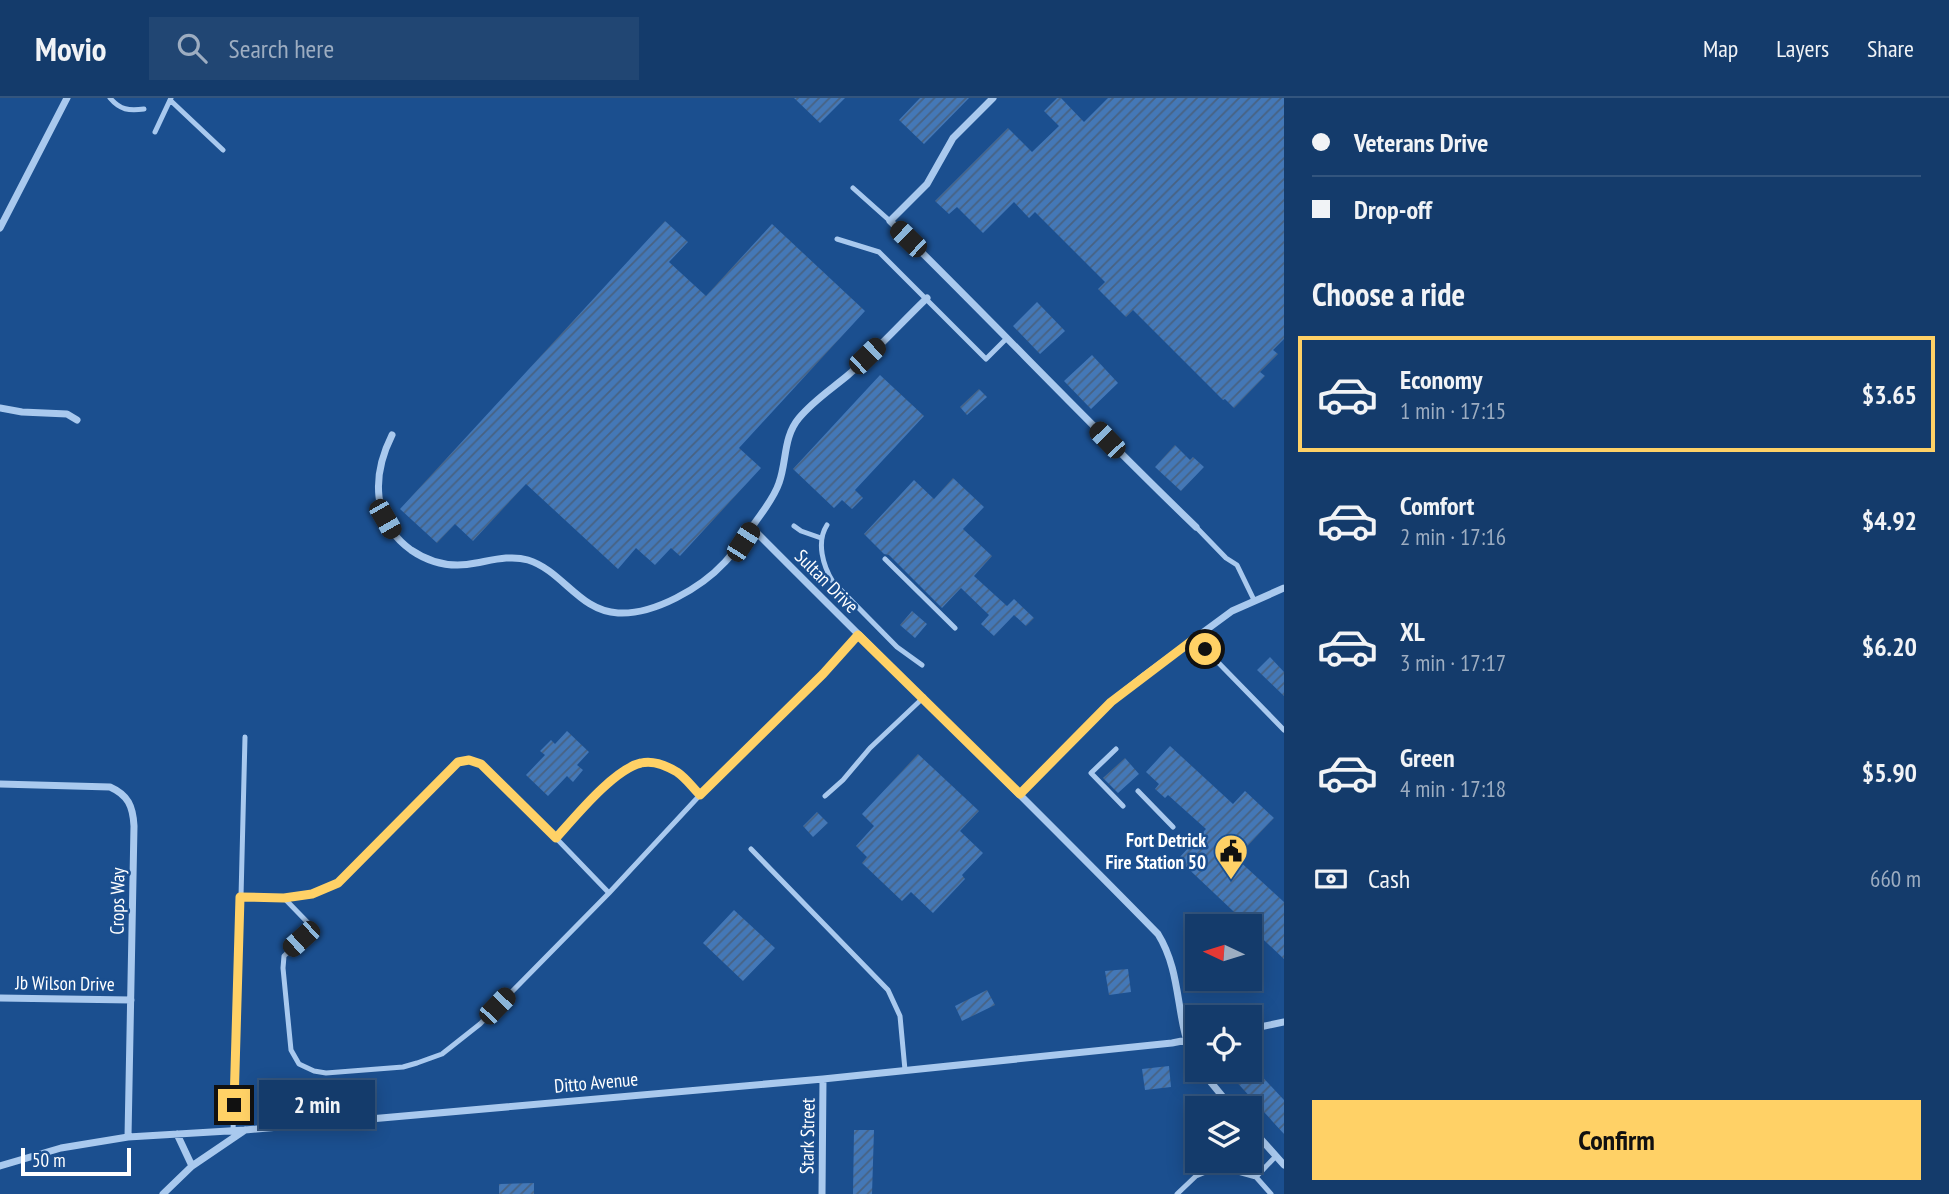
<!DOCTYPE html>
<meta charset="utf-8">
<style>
body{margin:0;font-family:"PT Sans Narrow",sans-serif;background:#214673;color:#f1f3f6;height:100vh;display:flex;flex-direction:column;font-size:26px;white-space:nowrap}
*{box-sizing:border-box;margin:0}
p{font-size:23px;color:#9dadc1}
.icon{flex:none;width:38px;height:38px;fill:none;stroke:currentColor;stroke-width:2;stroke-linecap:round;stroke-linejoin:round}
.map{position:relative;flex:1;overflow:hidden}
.drawer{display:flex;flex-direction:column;background:#143b6b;width:665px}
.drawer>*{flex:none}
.banner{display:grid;align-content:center;height:154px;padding:0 28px;background:#143b6b}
.needle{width:46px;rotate:274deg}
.tools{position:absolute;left:1185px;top:816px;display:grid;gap:14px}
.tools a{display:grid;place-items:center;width:77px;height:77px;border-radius:0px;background:#143b6b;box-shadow:0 4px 18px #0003,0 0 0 2px #33557e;font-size:35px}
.scale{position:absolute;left:21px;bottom:18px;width:110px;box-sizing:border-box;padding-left:7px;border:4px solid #fff;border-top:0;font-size:19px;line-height:24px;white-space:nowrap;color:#fff;-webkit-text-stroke:5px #1b4f8f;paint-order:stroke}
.end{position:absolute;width:32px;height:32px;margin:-16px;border:9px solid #ffd166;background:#111;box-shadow:0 0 0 4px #111}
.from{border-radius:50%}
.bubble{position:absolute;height:49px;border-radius:0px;background:#143b6b;box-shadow:0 4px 18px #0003,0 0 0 2px #33557e;font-size:23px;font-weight:600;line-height:49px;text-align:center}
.car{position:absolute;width:21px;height:42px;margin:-21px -10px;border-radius:9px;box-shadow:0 0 5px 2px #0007;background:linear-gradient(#222 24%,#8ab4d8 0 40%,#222 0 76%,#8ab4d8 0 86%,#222 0)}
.banner b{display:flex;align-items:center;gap:24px;height:66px;font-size:26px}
.banner b+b{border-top:2px solid #33557e}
.banner i{width:18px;height:18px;background:#f1f3f6}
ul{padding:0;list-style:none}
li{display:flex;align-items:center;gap:21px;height:116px;margin:0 14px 10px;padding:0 14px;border:4px solid transparent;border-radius:0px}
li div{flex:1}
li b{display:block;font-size:26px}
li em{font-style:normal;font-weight:600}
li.current{border-color:#ffd166}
li>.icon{width:63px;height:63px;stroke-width:1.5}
h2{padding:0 28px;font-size:32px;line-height:84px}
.pay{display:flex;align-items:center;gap:18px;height:77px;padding:0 28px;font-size:26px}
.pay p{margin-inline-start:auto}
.action{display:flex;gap:14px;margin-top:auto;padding:14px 28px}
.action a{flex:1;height:80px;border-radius:0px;background:#ffd166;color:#111;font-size:28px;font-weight:600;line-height:80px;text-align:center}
header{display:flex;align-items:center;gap:42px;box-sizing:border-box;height:98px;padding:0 35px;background:#143b6b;border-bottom:2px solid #33557e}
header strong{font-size:33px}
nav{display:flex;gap:38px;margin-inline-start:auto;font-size:24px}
.search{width:490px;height:63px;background:#214673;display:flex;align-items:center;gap:18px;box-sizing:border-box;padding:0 24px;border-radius:0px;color:#9dadc1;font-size:26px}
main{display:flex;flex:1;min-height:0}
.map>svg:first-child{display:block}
.building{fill:url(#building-hatch)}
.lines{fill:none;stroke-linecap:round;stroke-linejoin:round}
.service{stroke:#a9c9ee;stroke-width:5}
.minor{stroke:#a9c9ee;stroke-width:7}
.route{stroke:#ffd166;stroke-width:9}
.labels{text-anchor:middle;stroke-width:5;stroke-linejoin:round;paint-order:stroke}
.street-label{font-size:19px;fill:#fff;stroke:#1b4f8f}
.poi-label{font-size:19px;font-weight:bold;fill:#fff;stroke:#1b4f8f;text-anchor:end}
</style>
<header>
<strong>Movio</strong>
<div class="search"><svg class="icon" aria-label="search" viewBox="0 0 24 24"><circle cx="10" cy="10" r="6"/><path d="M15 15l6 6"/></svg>Search here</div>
<nav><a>Map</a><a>Layers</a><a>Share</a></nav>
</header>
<main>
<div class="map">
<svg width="1284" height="1096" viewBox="0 0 1284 1096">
<defs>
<pattern id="building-hatch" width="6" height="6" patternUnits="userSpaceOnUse" patternTransform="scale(1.75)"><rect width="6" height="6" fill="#4478b7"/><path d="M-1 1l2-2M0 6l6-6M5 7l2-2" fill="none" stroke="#486282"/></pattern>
</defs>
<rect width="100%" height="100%" fill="#1b4f8f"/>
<path class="building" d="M794,0H845L820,25Z
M920,0H969L924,46L899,22Z
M1057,0H1061L1084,24L1108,0H1284V241L1273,252L1278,256L1260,274L1265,278L1234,310L1225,301L1223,302L1133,212L1126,219L1098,191L1105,184L1035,114L1029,120L1014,104L983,135L957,109L949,116L935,103L1008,30L1032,54L1059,28L1044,13Z
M665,123L688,144L669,164L706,198L772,126L865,213L739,350L761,370L680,458L671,450L655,467L636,450L618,471L526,386L473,443L455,426L437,445L400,411Z
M1037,204L1065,233L1040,256L1013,228Z
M1092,257L1118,285L1091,311L1064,283Z
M880,277L924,318L855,392L863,400L852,411L842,402L834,410L793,371Z
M979,291L987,299L967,317L960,309Z
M1175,347L1190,362L1193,359L1204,369L1181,393L1155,369Z
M953,380L984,409L963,431L992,458L974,478L1007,508L1014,501L1034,520L1026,528L1014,517L994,538L981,526L989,517L961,490L942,510L889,457L884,456L864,436L914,382L934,401Z
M912,513L927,526L915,540L900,527Z
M1270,559L1284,574V598L1257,572Z
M567,633L589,654L577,667L583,672L573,684L567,678L548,698L526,677L545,657L540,653L551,642L555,646Z
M1170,648L1233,706L1245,693L1274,720L1236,760L1284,804V861L1178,761L1206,731L1168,697L1165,700L1155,691L1159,686L1146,674Z
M918,656L979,713L960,733L983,755L962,777L965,781L933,815L911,794L902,803L862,765L867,759L856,748L874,728L862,716Z
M1125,660L1139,676L1118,695L1103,680Z
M817,714L828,725L813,739L803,728Z
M734,812L775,850L743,883L703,845Z
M1128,871L1131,894L1109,897L1105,873Z
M987,892L995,907L962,923L955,908Z
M1169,968L1171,989L1145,992L1142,971Z
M1240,971H1255L1284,1002V1036L1232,979Z
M854,1032H874L872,1096H853Z
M534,1085V1096H499V1086Z"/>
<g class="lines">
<path class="service" d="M110,0C120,12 129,13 144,11
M170,2L223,52
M155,34L171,0
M853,90L890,123
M837,141L879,154L986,261L1007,240
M827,427C816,444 823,468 833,484L897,549L922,567
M794,428L801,433L821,440
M1196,429L1226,460L1237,467L1254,502
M885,461L955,530
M1194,541L1205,551L1284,632
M1116,651L1091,675L1123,708
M1138,693L1173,729
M825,698L843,682L870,650L924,599
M556,740C576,718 613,671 641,665C654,662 667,668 677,674C686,680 693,690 700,697
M751,751L888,892L900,918L905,972
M241,799L245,639
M284,800L312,796L338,785L458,664L469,662L481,666L556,740L609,795
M233,1033L241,799L284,800L313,830L284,858L283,870L291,952L299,966L314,973L326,975L403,969L417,965L442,956L480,926L609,795L700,697L837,562L858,537
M1256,1079L1276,1058
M1177,1096L1196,1078L1208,1073L1238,1074L1256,1079L1271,1096"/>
<path class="minor" d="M993,0L953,40L927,86L890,123C993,224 1092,329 1196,429
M0,130L67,0
M0,310L22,314L67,316L77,322
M392,337C372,377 371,423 411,452C430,465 453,470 476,465C493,462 511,457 528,462C563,473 579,513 618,515C654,517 701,490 725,464C736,452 745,439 754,426C763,413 774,400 779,385C787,363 783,339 799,320C813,303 830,292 847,278C875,254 900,226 927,200
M752,430C887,566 1024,699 1158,836C1184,878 1174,926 1197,967
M0,686L110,689C128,697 133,708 134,728L128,1039
M1020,696L1111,604L1145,577L1232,513L1284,490
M0,900L131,902
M1250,931L1284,924
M1200,971L1232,1010
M1250,1029L1284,1067
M177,1036L192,1068
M0,1068L61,1050L128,1039L245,1032L823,981L1172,945L1197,940
M163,1096L192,1068L245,1032
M822,1096L823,981"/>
</g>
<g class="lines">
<path class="route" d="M234,1007L240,799L284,800L312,796L338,785L458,664L469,662L481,666L556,740C575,719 614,671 641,665C653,662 667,668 677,674C686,680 693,690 700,697L823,576L858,537L1020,696L1111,604L1194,541L1205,551"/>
</g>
<defs>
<g id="civic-pin" transform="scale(1.75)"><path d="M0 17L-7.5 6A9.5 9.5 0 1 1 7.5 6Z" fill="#ffd166" stroke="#1b4f8f"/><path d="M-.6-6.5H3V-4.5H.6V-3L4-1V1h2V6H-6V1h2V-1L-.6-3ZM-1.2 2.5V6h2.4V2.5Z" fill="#111"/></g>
</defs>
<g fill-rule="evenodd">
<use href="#civic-pin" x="1231" y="753"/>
</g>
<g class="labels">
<g class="street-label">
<text transform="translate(827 483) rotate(45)" y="7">Sultan Drive</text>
<text transform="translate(117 803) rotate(-89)" y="7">Crops Way</text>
<text transform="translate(65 885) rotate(1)" y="7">Jb Wilson Drive</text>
<text transform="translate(596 984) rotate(-5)" y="7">Ditto Avenue</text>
<text transform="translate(807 1038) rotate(-89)" y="7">Stark Street</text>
</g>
<g class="poi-label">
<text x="1206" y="749">Fort Detrick<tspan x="1206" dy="22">Fire Station 50</tspan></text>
</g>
</g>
</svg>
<div class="tools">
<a><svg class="needle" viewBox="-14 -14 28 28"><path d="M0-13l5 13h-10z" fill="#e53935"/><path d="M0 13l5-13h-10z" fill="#9dadc1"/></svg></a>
<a><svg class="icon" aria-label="locate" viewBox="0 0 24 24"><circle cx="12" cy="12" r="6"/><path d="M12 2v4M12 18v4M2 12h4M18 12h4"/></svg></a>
<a><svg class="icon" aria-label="layers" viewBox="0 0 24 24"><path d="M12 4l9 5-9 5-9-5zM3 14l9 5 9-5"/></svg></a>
</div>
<div class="scale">50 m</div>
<i class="end from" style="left:1205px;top:551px"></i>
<i class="end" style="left:234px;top:1007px"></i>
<div class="bubble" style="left:259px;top:982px;width:116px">2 min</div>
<i class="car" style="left:908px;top:141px;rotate:314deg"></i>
<i class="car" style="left:867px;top:258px;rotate:46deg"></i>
<i class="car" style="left:1107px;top:342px;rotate:316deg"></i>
<i class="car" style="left:385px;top:421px;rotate:150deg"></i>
<i class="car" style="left:743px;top:444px;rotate:33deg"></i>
<i class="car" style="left:301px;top:841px;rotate:228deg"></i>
<i class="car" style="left:497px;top:908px;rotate:44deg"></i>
</div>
<section class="drawer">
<div class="banner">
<b><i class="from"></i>Veterans Drive</b>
<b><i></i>Drop-off</b>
</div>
<h2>Choose a ride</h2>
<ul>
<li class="current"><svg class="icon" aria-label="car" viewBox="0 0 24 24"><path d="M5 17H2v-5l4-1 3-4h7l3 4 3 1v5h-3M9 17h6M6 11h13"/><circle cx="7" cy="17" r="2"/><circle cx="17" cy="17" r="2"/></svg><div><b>Economy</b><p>1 min · 17:15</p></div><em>$3.65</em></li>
<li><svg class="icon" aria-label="car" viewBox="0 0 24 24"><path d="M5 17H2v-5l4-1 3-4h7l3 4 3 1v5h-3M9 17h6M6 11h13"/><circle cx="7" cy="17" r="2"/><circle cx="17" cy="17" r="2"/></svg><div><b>Comfort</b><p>2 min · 17:16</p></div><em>$4.92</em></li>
<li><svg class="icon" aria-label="car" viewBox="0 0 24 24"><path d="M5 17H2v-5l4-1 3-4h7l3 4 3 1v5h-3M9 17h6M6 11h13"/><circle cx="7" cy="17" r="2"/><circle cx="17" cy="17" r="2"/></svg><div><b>XL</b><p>3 min · 17:17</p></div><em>$6.20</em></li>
<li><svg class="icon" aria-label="car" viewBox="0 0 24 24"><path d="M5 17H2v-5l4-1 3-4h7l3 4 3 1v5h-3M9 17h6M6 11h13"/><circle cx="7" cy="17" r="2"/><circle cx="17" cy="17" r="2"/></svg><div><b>Green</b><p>4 min · 17:18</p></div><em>$5.90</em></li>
</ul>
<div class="pay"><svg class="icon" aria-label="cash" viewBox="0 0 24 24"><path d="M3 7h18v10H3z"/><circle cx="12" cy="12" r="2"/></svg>Cash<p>660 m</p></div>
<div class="action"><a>Confirm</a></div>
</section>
</main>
